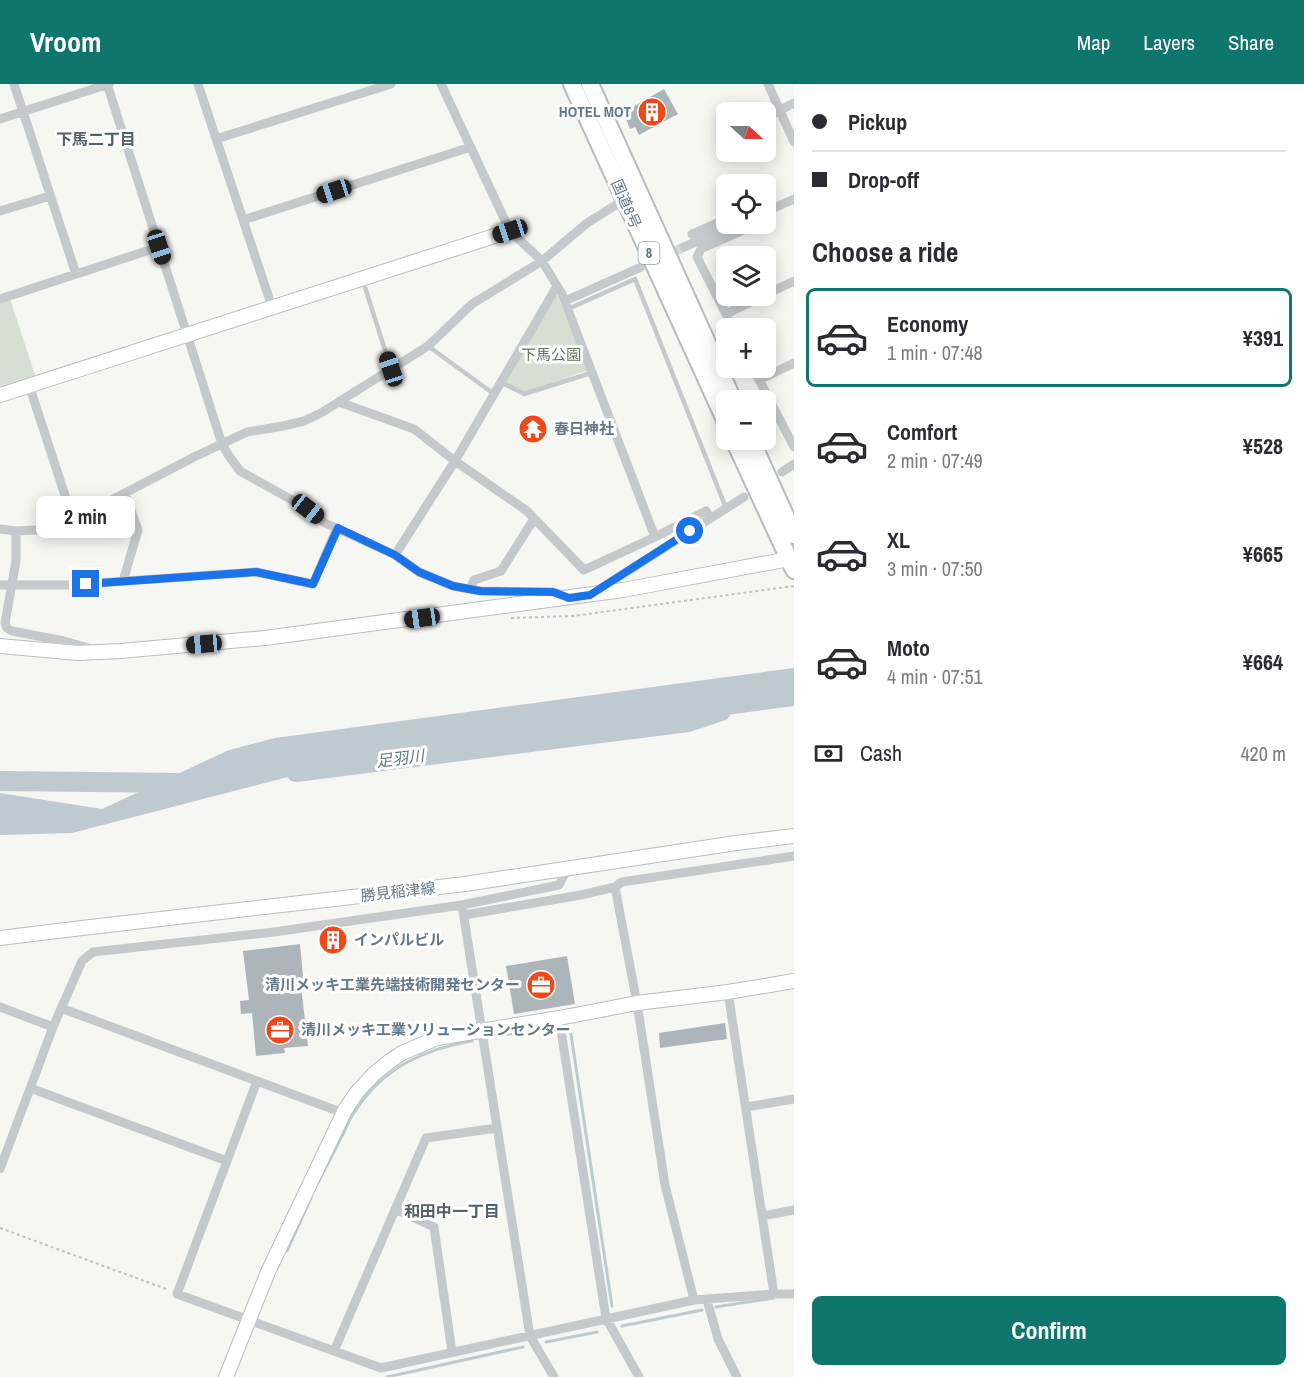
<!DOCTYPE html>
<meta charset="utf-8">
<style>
body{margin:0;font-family:"Archivo Narrow","Noto Sans JP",sans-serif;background:#f7f7f7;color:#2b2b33;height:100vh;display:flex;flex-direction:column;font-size:22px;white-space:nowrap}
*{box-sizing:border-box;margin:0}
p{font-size:20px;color:#7c7c81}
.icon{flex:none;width:33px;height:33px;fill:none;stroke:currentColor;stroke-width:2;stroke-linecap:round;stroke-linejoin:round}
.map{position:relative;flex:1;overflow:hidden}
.drawer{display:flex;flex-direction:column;background:#fff;width:510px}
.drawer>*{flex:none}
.guide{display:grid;align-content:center;height:132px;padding:0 18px;background:#fff}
.needle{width:39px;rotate:111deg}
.tools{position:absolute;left:716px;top:18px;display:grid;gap:12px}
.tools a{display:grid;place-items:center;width:60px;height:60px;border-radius:9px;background:#fff;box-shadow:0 3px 15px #0003;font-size:30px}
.end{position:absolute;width:27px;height:27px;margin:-14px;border:8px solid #1a73e8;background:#fff;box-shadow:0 0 0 3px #fff}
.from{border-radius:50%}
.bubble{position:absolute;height:42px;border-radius:9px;background:#fff;box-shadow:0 3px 15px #0003;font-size:20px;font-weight:700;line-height:42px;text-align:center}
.car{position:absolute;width:18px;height:36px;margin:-18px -9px;border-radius:8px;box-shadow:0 0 4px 2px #0007;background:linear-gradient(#222 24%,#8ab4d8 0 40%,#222 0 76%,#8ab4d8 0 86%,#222 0)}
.guide b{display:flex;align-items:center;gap:21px;height:57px;font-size:22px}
.guide b+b{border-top:2px solid #e1e1e2}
.guide i{width:15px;height:15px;background:#2b2b33}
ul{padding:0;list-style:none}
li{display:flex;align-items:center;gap:18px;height:99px;margin:0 12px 9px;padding:0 6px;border:3px solid transparent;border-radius:9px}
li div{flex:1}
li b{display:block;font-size:22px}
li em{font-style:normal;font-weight:700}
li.on{border-color:#0f766e}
li>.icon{width:54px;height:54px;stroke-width:1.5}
h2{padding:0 18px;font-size:27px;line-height:72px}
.pay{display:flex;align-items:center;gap:15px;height:66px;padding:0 18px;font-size:22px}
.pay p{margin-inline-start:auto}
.cta{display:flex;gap:12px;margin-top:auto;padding:12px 18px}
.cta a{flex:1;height:69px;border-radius:9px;background:#0f766e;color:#fff;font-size:24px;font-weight:700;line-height:69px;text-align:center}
header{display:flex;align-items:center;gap:36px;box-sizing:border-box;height:84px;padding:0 30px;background:#0f766e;color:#fff}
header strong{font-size:28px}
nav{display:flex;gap:33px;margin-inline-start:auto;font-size:21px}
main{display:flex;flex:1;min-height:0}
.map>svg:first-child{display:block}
.green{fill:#d7dfd3}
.water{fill:#becacf}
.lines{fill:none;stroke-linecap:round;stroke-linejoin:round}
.stream{stroke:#becacf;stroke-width:3}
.river{stroke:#becacf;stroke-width:20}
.building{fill:#acb5ba}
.street-tunnel{stroke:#d1d6d8;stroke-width:9;stroke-dasharray:9 4.5;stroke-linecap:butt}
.secondary-casing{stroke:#b7bdc1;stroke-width:16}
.highway-casing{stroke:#b7bbbe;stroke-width:20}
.path{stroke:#bfc1c3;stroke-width:2;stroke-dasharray:3 3;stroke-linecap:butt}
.lane{stroke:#c5c9cc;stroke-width:4.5}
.street{stroke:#c5c9cc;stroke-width:9}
.secondary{stroke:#fff;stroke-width:14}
.highway{stroke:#fff;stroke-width:16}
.route{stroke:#1a73e8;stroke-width:8}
.labels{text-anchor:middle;stroke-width:6;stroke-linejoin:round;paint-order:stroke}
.shield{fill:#fff;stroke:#92a0aa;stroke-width:1.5}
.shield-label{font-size:14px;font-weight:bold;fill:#637786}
.poi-label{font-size:15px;font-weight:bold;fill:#637786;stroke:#fff;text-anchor:start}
.street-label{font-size:15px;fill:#637786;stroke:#fff}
.park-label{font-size:15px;fill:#64785e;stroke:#fff}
.neighbourhood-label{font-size:16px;font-weight:bold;fill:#52606a;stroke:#fff}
.water-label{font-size:16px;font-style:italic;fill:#5f7983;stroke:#fff}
</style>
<header>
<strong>Vroom</strong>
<nav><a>Map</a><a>Layers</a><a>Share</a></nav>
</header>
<main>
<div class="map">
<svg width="794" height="1293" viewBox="0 0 794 1293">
<rect width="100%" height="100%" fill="#f6f6f3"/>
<path class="green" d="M556,209L588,286L525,309L504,297Z
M10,215L35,291L0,302V219Z"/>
<path class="water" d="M794,584V622L323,684L72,749L0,751V709L102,725L229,666L275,654Z"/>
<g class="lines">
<path class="stream" d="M570,944L612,1222
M493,953L549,943
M317,1100C326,1084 334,1067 343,1050C347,1042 350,1033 356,1026C383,984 424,965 472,957
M287,1167L311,1114
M716,1223L774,1214
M622,1242L702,1226
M546,1258L597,1248
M387,1293L523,1263"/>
<path class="river" d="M296,688L688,638L721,627
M0,697L183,699"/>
</g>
<path class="building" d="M664,5L678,30L639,51L635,43L630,45L626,35L629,33L626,27Z
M343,846L344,862L340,866L324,867L322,849Z
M300,860L304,902H301L308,962L284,964L285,969L256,972L252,929L241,930L240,917L249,916L243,867Z
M567,872L575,920L514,930L506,882Z
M725,939L727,955L660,964L659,949Z"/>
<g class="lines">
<path class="street-tunnel" d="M639,184L684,163"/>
<g class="secondary-casing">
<path id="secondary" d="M0,311L510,147
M0,562L78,569L121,567L265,554L623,506L789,475
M0,854L82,844L465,800L736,759L794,752
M226,1293L268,1188L345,1026L357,1008L375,989L390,977L402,969L437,954L559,934L637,919L728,908L794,897"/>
</g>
<g class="highway-casing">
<path id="highway" d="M572,0L726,338
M590,0L733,316
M734,356L794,486
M751,356L794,451"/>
</g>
<path class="path" d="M511,534L573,532L794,502
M0,1144L169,1206"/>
<path class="lane" d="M363,197L391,285
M568,225L635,195L726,424
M428,262L494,310
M501,298L524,310L591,289"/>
<path class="street" d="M14,0L76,190
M107,0L222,360L229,372L240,387L308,425L325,439L395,471L419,488L453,502L480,507L553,508L564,512
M198,0L272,223
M441,0L510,147L542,177L562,210L655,453
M768,0L794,58
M765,34L794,19
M0,35L109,0
M216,55L391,0
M721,56L726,54
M0,127L50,112
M765,128L794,115
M243,136L471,63
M692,150L726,135
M684,163L738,140
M765,211L794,197
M0,215L159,163
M565,217L639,184
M726,230L763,212
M733,244L697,173L701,165L757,140
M753,284L794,363
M759,296L794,279
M29,301L73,436
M339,318L414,345L455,377L527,427L584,486L655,453L706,427L710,434
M782,388L794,380
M0,445L16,447L56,445L194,373L247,348L283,342L304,337L321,329L428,262L472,220L542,177L587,139L624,116
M16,447V477L5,539L7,544L12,547L64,557L92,565
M395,471L455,377L557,202
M123,497L138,446L125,409
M0,501H67L256,488L313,500L337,444
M470,505L474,496L501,487L534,435
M595,508L744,413
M615,803L637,919L665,1101L694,1216
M462,821L530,1252L554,1293
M464,831L581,811L615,803L622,798L794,772
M728,908L774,1210
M0,923L53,943
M61,924L343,1029
M559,934L606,1234L639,1293
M257,997L177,1210L381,1284L694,1216L774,1210H794
M30,1004L227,1077
M746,1023L794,1015
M0,1085L53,943L82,877L93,868L274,848L462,821L559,801L568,784
M395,1125L434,1143L452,1268
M762,1132L794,1126
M707,1216L718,1255L737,1293
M334,1267L426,1054L497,1044"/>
<use href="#secondary" class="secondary"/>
<use href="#highway" class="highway"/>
</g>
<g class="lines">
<path class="route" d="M86,500L256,488L313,500L338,444L395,471L419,488L453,502L480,507L553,508L569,514L590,511L690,447"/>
</g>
<defs>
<g id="building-disc" transform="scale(1.5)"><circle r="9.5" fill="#f04819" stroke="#fff"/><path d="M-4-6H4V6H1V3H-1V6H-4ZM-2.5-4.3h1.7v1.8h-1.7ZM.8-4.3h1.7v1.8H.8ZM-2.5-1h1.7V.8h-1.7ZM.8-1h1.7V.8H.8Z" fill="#fff"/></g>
<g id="temple-disc" transform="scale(1.5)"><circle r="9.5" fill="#f04819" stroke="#fff"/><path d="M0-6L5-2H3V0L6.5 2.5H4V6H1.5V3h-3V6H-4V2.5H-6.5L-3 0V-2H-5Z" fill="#fff"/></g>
<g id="office-disc" transform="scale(1.5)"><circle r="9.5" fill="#f04819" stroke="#fff"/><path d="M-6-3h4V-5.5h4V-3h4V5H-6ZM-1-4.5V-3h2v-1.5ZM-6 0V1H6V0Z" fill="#fff"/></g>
</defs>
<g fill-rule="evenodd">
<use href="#building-disc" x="652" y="28"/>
<use href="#temple-disc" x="533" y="345"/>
<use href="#building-disc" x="333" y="856"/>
<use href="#office-disc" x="541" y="901"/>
<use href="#office-disc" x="280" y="946"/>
</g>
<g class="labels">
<rect class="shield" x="638.5" y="158" width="21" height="22" rx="4.5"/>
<g class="shield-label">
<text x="649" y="174">8</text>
</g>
<g class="poi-label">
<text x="631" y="33" text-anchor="end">HOTEL MOT</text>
<text x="554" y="350">春日神社</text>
<text x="354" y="861">インパルビル</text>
<text x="520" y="906" text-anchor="end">清川メッキ工業先端技術開発センター</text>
<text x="301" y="951">清川メッキ工業ソリューションセンター</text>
</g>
<g class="street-label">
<text transform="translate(626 120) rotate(66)" y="5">国道8号</text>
<text transform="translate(398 808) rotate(-6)" y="5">勝見稲津線</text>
</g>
<g class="park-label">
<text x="551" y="276">下馬公園</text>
</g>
<g class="neighbourhood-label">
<text x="96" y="61">下馬二丁目</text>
<text x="452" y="1133">和田中一丁目</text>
</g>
<g class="water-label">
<text transform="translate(400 674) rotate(-7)" y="6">足羽川</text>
</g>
</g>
</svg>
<div class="tools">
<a><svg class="needle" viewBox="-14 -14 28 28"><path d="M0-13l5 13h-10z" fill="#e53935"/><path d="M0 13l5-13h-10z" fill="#7c7c81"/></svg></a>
<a><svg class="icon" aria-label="locate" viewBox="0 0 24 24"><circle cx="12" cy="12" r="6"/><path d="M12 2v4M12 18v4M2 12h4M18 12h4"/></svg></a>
<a><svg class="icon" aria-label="layers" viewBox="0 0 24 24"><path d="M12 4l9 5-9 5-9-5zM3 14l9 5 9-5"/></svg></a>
<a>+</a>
<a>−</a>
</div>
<i class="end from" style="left:690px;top:447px"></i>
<i class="end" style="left:86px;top:500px"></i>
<div class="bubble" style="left:36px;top:412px;width:99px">2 min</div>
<i class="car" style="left:334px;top:107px;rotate:252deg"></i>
<i class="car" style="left:510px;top:147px;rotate:252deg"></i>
<i class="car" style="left:159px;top:163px;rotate:162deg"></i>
<i class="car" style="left:391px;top:285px;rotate:342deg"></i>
<i class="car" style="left:308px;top:425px;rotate:128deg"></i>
<i class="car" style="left:422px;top:534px;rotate:262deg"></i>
<i class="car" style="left:204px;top:560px;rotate:265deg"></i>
</div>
<section class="drawer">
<div class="guide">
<b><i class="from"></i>Pickup</b>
<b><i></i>Drop-off</b>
</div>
<h2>Choose a ride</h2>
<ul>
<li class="on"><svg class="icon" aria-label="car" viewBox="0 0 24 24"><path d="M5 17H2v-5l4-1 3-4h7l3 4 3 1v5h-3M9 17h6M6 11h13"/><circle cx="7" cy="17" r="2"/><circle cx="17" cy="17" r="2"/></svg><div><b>Economy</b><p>1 min · 07:48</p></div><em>¥391</em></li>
<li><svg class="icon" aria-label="car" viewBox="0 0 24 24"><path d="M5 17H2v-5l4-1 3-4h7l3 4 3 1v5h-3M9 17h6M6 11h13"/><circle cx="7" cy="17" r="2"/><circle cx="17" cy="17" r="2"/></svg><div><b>Comfort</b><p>2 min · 07:49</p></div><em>¥528</em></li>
<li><svg class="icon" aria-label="car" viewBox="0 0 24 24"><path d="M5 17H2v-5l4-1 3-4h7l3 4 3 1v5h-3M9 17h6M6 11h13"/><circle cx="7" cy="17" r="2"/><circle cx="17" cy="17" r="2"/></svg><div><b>XL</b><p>3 min · 07:50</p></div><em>¥665</em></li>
<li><svg class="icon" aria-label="car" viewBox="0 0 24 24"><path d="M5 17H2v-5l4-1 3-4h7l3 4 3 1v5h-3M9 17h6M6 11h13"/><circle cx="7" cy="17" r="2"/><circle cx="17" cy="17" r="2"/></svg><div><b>Moto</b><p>4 min · 07:51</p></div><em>¥664</em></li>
</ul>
<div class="pay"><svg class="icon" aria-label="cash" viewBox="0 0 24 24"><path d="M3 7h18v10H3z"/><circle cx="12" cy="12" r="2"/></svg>Cash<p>420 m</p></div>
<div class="cta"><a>Confirm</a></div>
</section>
</main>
